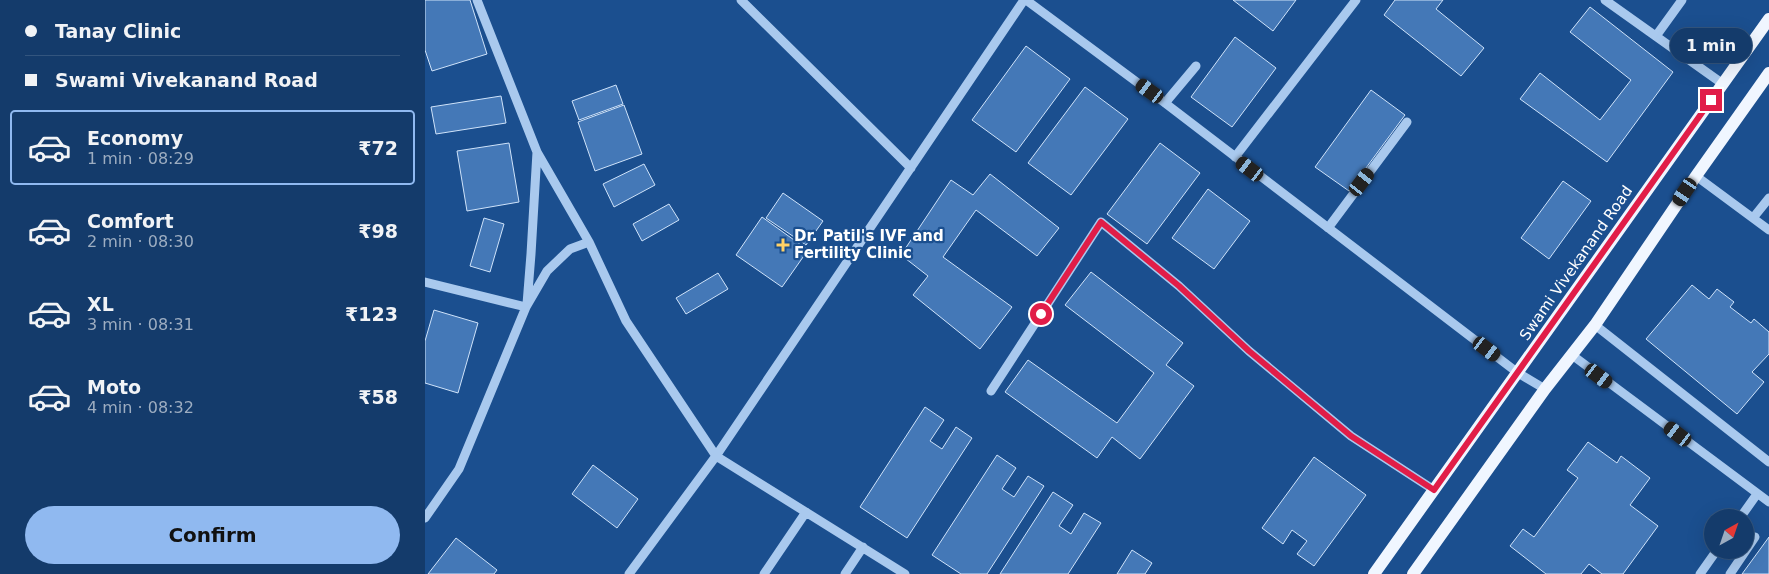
<!DOCTYPE html>
<meta charset="utf-8">
<style>
body{margin:0;font-family:"DejaVu Sans",sans-serif;background:#1d4271;color:#f1f3f6;height:100vh;display:flex;flex-direction:column;font-size:19px;white-space:nowrap}
*{box-sizing:border-box;margin:0}
p{font-size:16px;color:#9dadc1}
.icon{flex:none;width:28px;height:28px;fill:none;stroke:currentColor;stroke-width:2;stroke-linecap:round;stroke-linejoin:round}
.map{position:relative;flex:1;overflow:hidden}
.drawer{display:flex;flex-direction:column;background:#143b6b;width:425px}
.drawer>*{flex:none}
.banner{display:grid;align-content:center;height:110px;padding:0 25px;background:#143b6b}
.needle{width:32px;rotate:40deg}
.fabs{position:absolute;left:1279px;top:509px;display:grid;gap:10px}
.fabs a{display:grid;place-items:center;width:50px;height:50px;border-radius:50%;background:#143b6b;box-shadow:0 5px 20px #0002,0 0 0 1px #33557e;font-size:25px}
.end{position:absolute;width:22px;height:22px;margin:-11px;border:6px solid #e11d48;background:#fff;box-shadow:0 0 0 2px #fff}
.from{border-radius:50%}
.bubble{position:absolute;height:35px;border-radius:18px;background:#143b6b;box-shadow:0 5px 20px #0002,0 0 0 1px #33557e;font-size:16px;font-weight:700;line-height:35px;text-align:center}
.car{position:absolute;width:15px;height:30px;margin:-15px -8px;border-radius:6px;box-shadow:0 0 4px 1px #0007;background:linear-gradient(#222 24%,#8ab4d8 0 40%,#222 0 76%,#8ab4d8 0 86%,#222 0)}
.banner b{display:flex;align-items:center;gap:18px;height:48px;font-size:19px}
.banner b+b{border-top:1px solid #33557e}
.banner i{width:12px;height:12px;background:#f1f3f6}
ul{padding:0;list-style:none}
li{display:flex;align-items:center;gap:15px;height:75px;margin:0 10px 8px;padding:0 15px;border:2px solid transparent;border-radius:5px}
li div{flex:1}
li b{display:block;font-size:19px}
li em{font-style:normal;font-weight:700}
li.on{border-color:#90b9f0}
li>.icon{width:45px;height:45px;stroke-width:1.5}
.cta{display:flex;gap:10px;margin-top:auto;padding:10px 25px}
.cta a{flex:1;height:58px;border-radius:30px;background:#90b9f0;color:#111;font-size:20px;font-weight:700;line-height:58px;text-align:center}
main{display:flex;flex:1;min-height:0}
.map>svg:first-child{display:block}
.building{fill:#4478b7;stroke:#cfe3fa}
.lines{fill:none;stroke-linecap:round;stroke-linejoin:round}
.minor{stroke:#a9c9ee;stroke-width:9}
.major{stroke:#f0f6ff;stroke-width:12}
.route{stroke:#e11d48;stroke-width:6}
.poi-dot{fill:#ffd166;stroke:#1b4f8f;stroke-width:2}
.labels{text-anchor:middle;stroke-width:4.5;stroke-linejoin:round;paint-order:stroke}
.poi-label{font-size:15px;font-weight:bold;fill:#fff;stroke:#1b4f8f;text-anchor:start}
.street-label{font-size:15px;fill:#fff;stroke:#1b4f8f}
</style>
<main>
<section class="drawer">
<div class="banner">
<b><i class="from"></i>Tanay Clinic</b>
<b><i></i>Swami Vivekanand Road</b>
</div>
<ul>
<li class="on"><svg class="icon" aria-label="car" viewBox="0 0 24 24"><path d="M5 17H2v-5l4-1 3-4h7l3 4 3 1v5h-3M9 17h6M6 11h13"/><circle cx="7" cy="17" r="2"/><circle cx="17" cy="17" r="2"/></svg><div><b>Economy</b><p>1 min · 08:29</p></div><em>₹72</em></li>
<li><svg class="icon" aria-label="car" viewBox="0 0 24 24"><path d="M5 17H2v-5l4-1 3-4h7l3 4 3 1v5h-3M9 17h6M6 11h13"/><circle cx="7" cy="17" r="2"/><circle cx="17" cy="17" r="2"/></svg><div><b>Comfort</b><p>2 min · 08:30</p></div><em>₹98</em></li>
<li><svg class="icon" aria-label="car" viewBox="0 0 24 24"><path d="M5 17H2v-5l4-1 3-4h7l3 4 3 1v5h-3M9 17h6M6 11h13"/><circle cx="7" cy="17" r="2"/><circle cx="17" cy="17" r="2"/></svg><div><b>XL</b><p>3 min · 08:31</p></div><em>₹123</em></li>
<li><svg class="icon" aria-label="car" viewBox="0 0 24 24"><path d="M5 17H2v-5l4-1 3-4h7l3 4 3 1v5h-3M9 17h6M6 11h13"/><circle cx="7" cy="17" r="2"/><circle cx="17" cy="17" r="2"/></svg><div><b>Moto</b><p>4 min · 08:32</p></div><em>₹58</em></li>
</ul>
<div class="cta"><a>Confirm</a></div>
</section>
<div class="map">
<svg width="1344" height="574" viewBox="0 0 1344 574">
<rect width="100%" height="100%" fill="#1b4f8f"/>
<path class="building" d="M0,0H45L62,54L7,71L0,50Z
M808,0H871L848,31Z
M970,0H1018L1011,9L1059,48L1036,76L959,15Z
M1165,7L1248,72L1182,162L1095,99L1115,73L1175,120L1206,80L1145,32Z
M810,37L851,68L807,127L766,97Z
M601,46L645,79L591,152L547,120Z
M191,85L198,104L154,120L147,101Z
M660,87L703,119L646,195L603,163Z
M946,90L980,115L924,191L890,167Z
M76,96L81,123L11,134L6,107Z
M199,105L217,154L170,171L153,122Z
M84,143L94,202L42,211L32,151Z
M735,143L775,173L722,244L682,214Z
M219,164L230,185L189,207L178,184Z
M565,174L634,228L612,256L551,210L518,257L587,307L555,349L488,295L503,276L476,255L526,180L548,195Z
M1138,181L1166,201L1124,259L1096,238Z
M783,189L825,221L789,269L747,238Z
M358,193L398,221L381,245L341,218Z
M244,204L254,220L217,241L208,224Z
M337,217L383,250L357,287L311,255Z
M59,218L79,224L65,272L45,266Z
M666,272L758,343L741,365L769,386L715,459L687,437L672,458L580,392L603,360L692,423L729,373L640,305Z
M293,273L303,289L261,314L251,298Z
M1267,285L1284,299L1292,289L1309,302L1305,307L1326,323L1329,319L1344,332V354L1327,372L1339,382L1312,414L1221,339Z
M9,310L53,323L33,393L0,383V341Z
M500,407L519,420L505,441L517,449L531,427L547,438L482,538L435,507Z
M1163,442L1192,463L1196,456L1225,478L1205,505L1233,526L1198,574H1177L1164,564L1156,574H1121L1085,546L1098,529L1109,537L1153,478L1142,470Z
M572,455L591,468L577,489L589,497L603,476L619,486L562,574H536L507,555Z
M889,457L941,495L889,566L872,554L882,541L867,530L858,544L837,528Z
M168,465L213,499L192,528L147,494Z
M628,492L648,505L634,526L646,534L659,513L676,523L643,574H575Z
M1344,537V574H1317Z
M31,538L72,570L69,574H3Z
M707,550L727,563L720,574H692Z"/>
<g class="lines">
<path class="minor" d="M52,0L112,152L106,254L102,304
M316,0L486,168
M601,0L740,103L1093,373L1120,389
M1180,0L1298,84
M1231,36L1257,0
M740,103L771,66
M112,152L164,242L201,321L291,456L480,574
M810,157L931,0
M1271,176L1344,230
M1328,218L1344,198
M903,228L982,122
M0,282L101,307
M1170,325L1344,462
M1147,355L1344,502
M566,391L676,222L754,286L824,351L926,436L1009,490
M0,518L34,469L101,307L122,271L145,249L164,242
M1315,518L1332,494
M204,574L291,456L599,0
M339,574L381,512
M420,574L438,547
M1275,574L1292,550
M1305,574L1330,537"/>
<path class="major" d="M949,574L1344,19
M988,574L1120,389L1170,325L1271,176L1344,73"/>
</g>
<g class="lines">
<path class="route" d="M616,314L676,222L754,286L824,351L926,436L1009,490L1286,100"/>
</g>
<path class="poi-dot" d="M355.5 237.5h5v5h5v5h-5v5h-5v-5h-5v-5h5z"/>
<g class="labels">
<g class="poi-label">
<text x="369" y="241">Dr. Patil's IVF and<tspan x="369" dy="17">Fertility Clinic</tspan></text>
</g>
<g class="street-label">
<text transform="translate(1151 263) rotate(-55)" y="5">Swami Vivekanand Road</text>
</g>
</g>
</svg>
<div class="fabs">
<a><svg class="needle" viewBox="-14 -14 28 28"><path d="M0-13l5 13h-10z" fill="#e53935"/><path d="M0 13l5-13h-10z" fill="#9dadc1"/></svg></a>
</div>
<i class="end from" style="left:616px;top:314px"></i>
<i class="end" style="left:1286px;top:100px"></i>
<div class="bubble" style="left:1245px;top:28px;width:82px">1 min</div>
<i class="car" style="left:725px;top:91px;rotate:306deg"></i>
<i class="car" style="left:825px;top:169px;rotate:307deg"></i>
<i class="car" style="left:937px;top:182px;rotate:37deg"></i>
<i class="car" style="left:1260px;top:192px;rotate:214deg"></i>
<i class="car" style="left:1062px;top:349px;rotate:127deg"></i>
<i class="car" style="left:1174px;top:376px;rotate:127deg"></i>
<i class="car" style="left:1253px;top:434px;rotate:307deg"></i>
</div>
</main>
